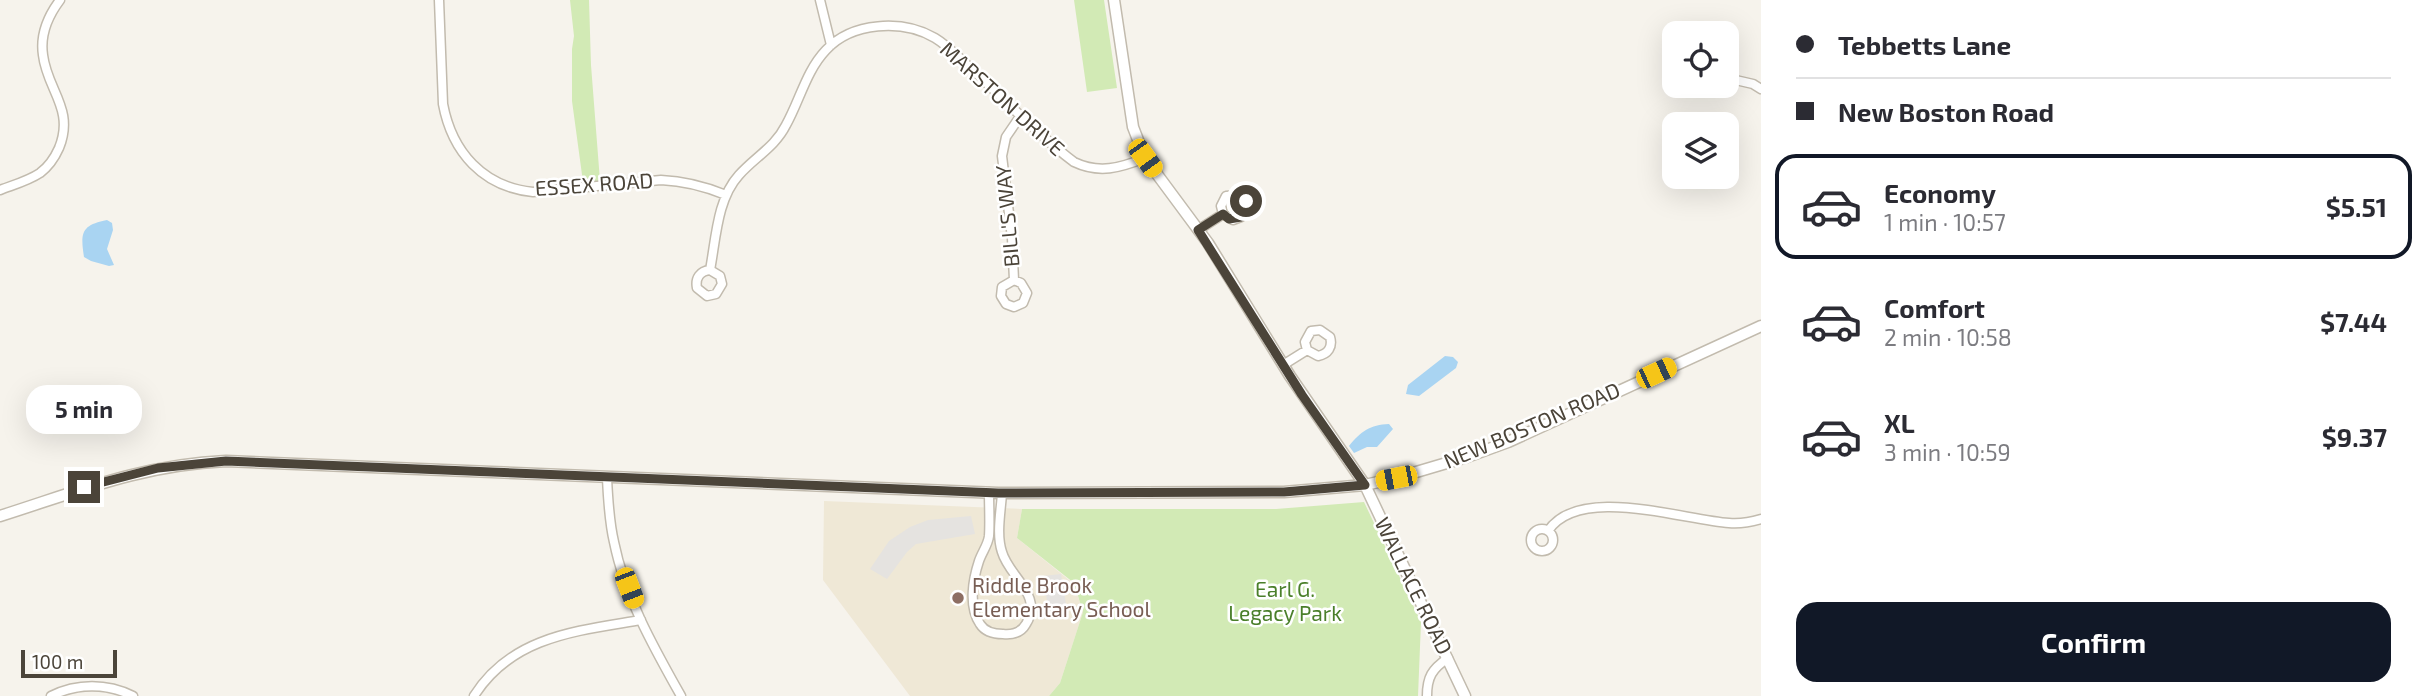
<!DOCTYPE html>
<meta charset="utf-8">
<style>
body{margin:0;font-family:"Exo 2",sans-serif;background:#f7f7f7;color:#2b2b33;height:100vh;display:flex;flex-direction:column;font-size:26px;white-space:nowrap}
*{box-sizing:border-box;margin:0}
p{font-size:23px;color:#7c7c81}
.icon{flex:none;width:38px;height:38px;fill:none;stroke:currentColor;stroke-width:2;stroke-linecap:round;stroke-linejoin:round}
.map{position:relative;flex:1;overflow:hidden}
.sheet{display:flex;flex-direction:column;background:#fff;width:665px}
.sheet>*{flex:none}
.hud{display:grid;align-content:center;height:154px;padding:0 35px;background:#fff}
.buttons{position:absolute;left:1662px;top:21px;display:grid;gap:14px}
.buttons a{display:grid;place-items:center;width:77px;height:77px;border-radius:14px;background:#fff;box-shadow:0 7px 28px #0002;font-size:35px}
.scale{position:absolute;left:21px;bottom:18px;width:96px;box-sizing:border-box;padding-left:7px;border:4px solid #4b4439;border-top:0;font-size:19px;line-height:24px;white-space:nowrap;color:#4b4439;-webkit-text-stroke:5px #fff;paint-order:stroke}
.end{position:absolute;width:32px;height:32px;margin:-16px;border:9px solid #4b4439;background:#fff;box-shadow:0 0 0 4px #fff}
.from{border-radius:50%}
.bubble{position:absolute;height:49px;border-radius:21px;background:#fff;box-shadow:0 7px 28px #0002;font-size:23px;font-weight:700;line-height:49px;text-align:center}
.car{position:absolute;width:21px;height:42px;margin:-21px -10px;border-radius:9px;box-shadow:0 0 5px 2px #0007;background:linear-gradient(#f5c518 24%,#345 0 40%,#f5c518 0 76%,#345 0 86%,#f5c518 0)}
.hud b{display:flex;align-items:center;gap:24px;height:66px;font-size:26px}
.hud b+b{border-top:2px solid #e1e1e2}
.hud i{width:18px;height:18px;background:#2b2b33}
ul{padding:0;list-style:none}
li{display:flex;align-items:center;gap:21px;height:105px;margin:0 14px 10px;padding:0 21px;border:4px solid transparent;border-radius:21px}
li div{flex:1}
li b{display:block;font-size:26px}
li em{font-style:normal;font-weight:700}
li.selected{border-color:#111827}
li>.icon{width:63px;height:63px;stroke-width:1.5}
.primary-button{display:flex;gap:14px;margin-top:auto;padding:14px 35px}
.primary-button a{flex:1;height:80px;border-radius:21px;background:#111827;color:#fff;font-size:28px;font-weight:700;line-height:80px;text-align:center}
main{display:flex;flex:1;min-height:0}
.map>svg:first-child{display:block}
.education{fill:#efe8d6}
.green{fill:#d2eab5}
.parking{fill:#e5e3e0}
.water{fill:#a9d4f2}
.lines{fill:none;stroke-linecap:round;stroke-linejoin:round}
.minor-casing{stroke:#c2bbae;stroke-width:11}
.tertiary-casing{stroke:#c2bbae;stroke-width:13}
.minor{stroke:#fff;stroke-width:8}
.tertiary{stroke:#fff;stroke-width:10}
.route{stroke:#4b4439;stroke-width:9}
.education-dot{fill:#8d6e63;stroke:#fff;stroke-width:2.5}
.labels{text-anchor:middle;stroke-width:5;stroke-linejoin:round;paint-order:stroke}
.street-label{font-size:21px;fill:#4b4439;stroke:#fff}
.education-label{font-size:21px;fill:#785e54;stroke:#fff;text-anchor:start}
.park-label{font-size:21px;fill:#4a7f2a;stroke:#fff}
</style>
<main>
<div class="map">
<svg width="1761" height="696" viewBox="0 0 1761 696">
<rect width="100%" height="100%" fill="#f6f3ec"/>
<path class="education" d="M824,501L1022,509L1017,538L1074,584L1083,612L1060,683L1049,696H910L823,580Z"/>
<path class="green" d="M570,0H589L591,65L600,181L583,182L572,101V49L574,36Z
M1074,0H1104L1117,88L1087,92Z
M1364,502L1421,622L1418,696H1049L1060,683L1083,612L1074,583L1017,538L1022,509H1276Z"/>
<path class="parking" d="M971,516L975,534L916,544L907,552L887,579L870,569L889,541L910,527L928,520Z
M1061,574L1067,610L1049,613L1043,576Z"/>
<path class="water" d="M107,220L112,223L113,230L107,249L114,265L109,266L91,261L84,257C80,232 82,225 107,220Z
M1445,356L1453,357L1458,362L1456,368L1419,396L1406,394L1408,385Z
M1389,424L1393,429L1377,447H1367L1354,453L1349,446C1361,431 1370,425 1389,424Z"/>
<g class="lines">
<g class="minor-casing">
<path id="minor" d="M439,0L443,104C452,152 483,187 533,192L661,180C685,181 704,186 726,195
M820,0L831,45
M1727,78L1753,84L1761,89
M0,190C13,185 28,181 40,173C48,167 55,157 59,148C75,109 47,90 43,55C40,35 48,16 60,0
M1198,230L1223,214L1221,206L1226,196L1239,195L1246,201V210L1241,217L1233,220L1223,214
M710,270L720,276L722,284L716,294L707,296L697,288C695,278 700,271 710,270C716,239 717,199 739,175C755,157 775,147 786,125C800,100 806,71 826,50C852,22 902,19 935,38C950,47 962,61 975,72C1007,102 1039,136 1074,162C1099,174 1120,168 1145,158
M1014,280L1021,283L1027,293L1023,303L1014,307L1006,304L1001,296L1002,287L1014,280L1012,238L1002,156L1006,137L1021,115
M1283,365L1307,350L1318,356C1328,354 1333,347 1330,337L1320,330L1311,331L1305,342L1307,350
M607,478C608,499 609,521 614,542C625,597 654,648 681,696
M989,492C989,507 990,522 989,536C988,545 982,552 979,561C973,579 968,606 980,624C985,632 994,634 1003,634C1013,635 1021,633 1026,624C1044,595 1009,577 1002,552C996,534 1001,511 1002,493
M1531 540a11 11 0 1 1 22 0a11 11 0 1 1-22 0Z
M1548,531C1579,484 1683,520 1729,523C1740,524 1751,522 1761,519
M51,696C77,683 107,683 133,696
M474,696C512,636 577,631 641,620
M1427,696C1427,677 1432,669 1448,658"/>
</g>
<g class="tertiary-casing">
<path id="tertiary" d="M1114,0L1133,127L1145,158L1208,243L1290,376L1365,485L1465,696
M0,516C79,491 141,465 226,461L998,493L1284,492L1365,485L1396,478L1467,457L1508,442L1761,326"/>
</g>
<use href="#minor" class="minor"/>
<use href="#tertiary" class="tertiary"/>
</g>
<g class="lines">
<path class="route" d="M84,487L158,468L226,461L998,493L1284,492L1365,485L1302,395L1198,230L1223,214L1229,219L1241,217L1246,210V201"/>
</g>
<circle class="education-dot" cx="958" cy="598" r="7"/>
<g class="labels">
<g class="street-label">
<text transform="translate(1002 99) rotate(42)" y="7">MARSTON DRIVE</text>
<text transform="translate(594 185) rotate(-4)" y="7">ESSEX ROAD</text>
<text transform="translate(1008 216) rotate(-95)" y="7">BILL'S WAY</text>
<text transform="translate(1532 426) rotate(-23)" y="7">NEW BOSTON ROAD</text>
<text transform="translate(1413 586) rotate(64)" y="7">WALLACE ROAD</text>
</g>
<g class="education-label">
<text x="972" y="593">Riddle Brook<tspan x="972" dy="24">Elementary School</tspan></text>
</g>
<g class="park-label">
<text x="1285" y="597">Earl G.<tspan x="1285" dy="24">Legacy Park</tspan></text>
</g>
</g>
</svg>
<div class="buttons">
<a><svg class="icon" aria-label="locate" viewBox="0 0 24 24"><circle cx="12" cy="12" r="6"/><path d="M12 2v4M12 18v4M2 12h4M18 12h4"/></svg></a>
<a><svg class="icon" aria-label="layers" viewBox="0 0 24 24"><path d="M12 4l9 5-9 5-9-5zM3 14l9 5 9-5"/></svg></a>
</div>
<div class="scale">100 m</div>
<i class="end from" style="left:1246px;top:201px"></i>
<i class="end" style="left:84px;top:487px"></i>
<div class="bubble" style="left:26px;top:385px;width:116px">5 min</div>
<i class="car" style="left:1145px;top:158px;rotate:144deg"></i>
<i class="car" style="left:1656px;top:373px;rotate:65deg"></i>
<i class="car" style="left:1396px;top:478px;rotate:259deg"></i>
<i class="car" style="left:629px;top:588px;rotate:159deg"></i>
</div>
<section class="sheet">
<div class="hud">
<b><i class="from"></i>Tebbetts Lane</b>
<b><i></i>New Boston Road</b>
</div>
<ul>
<li class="selected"><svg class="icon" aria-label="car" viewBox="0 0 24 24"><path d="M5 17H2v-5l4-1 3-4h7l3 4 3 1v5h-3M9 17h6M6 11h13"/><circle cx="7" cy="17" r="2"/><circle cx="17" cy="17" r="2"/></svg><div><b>Economy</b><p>1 min · 10:57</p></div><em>$5.51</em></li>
<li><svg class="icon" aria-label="car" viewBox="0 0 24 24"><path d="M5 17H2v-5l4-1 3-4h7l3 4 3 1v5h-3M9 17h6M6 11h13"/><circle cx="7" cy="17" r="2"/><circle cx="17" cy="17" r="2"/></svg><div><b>Comfort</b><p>2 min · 10:58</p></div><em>$7.44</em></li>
<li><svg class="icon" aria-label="car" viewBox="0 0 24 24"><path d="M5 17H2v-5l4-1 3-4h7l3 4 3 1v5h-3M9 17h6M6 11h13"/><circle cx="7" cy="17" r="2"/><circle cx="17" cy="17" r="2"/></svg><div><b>XL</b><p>3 min · 10:59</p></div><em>$9.37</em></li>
</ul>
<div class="primary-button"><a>Confirm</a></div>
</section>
</main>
